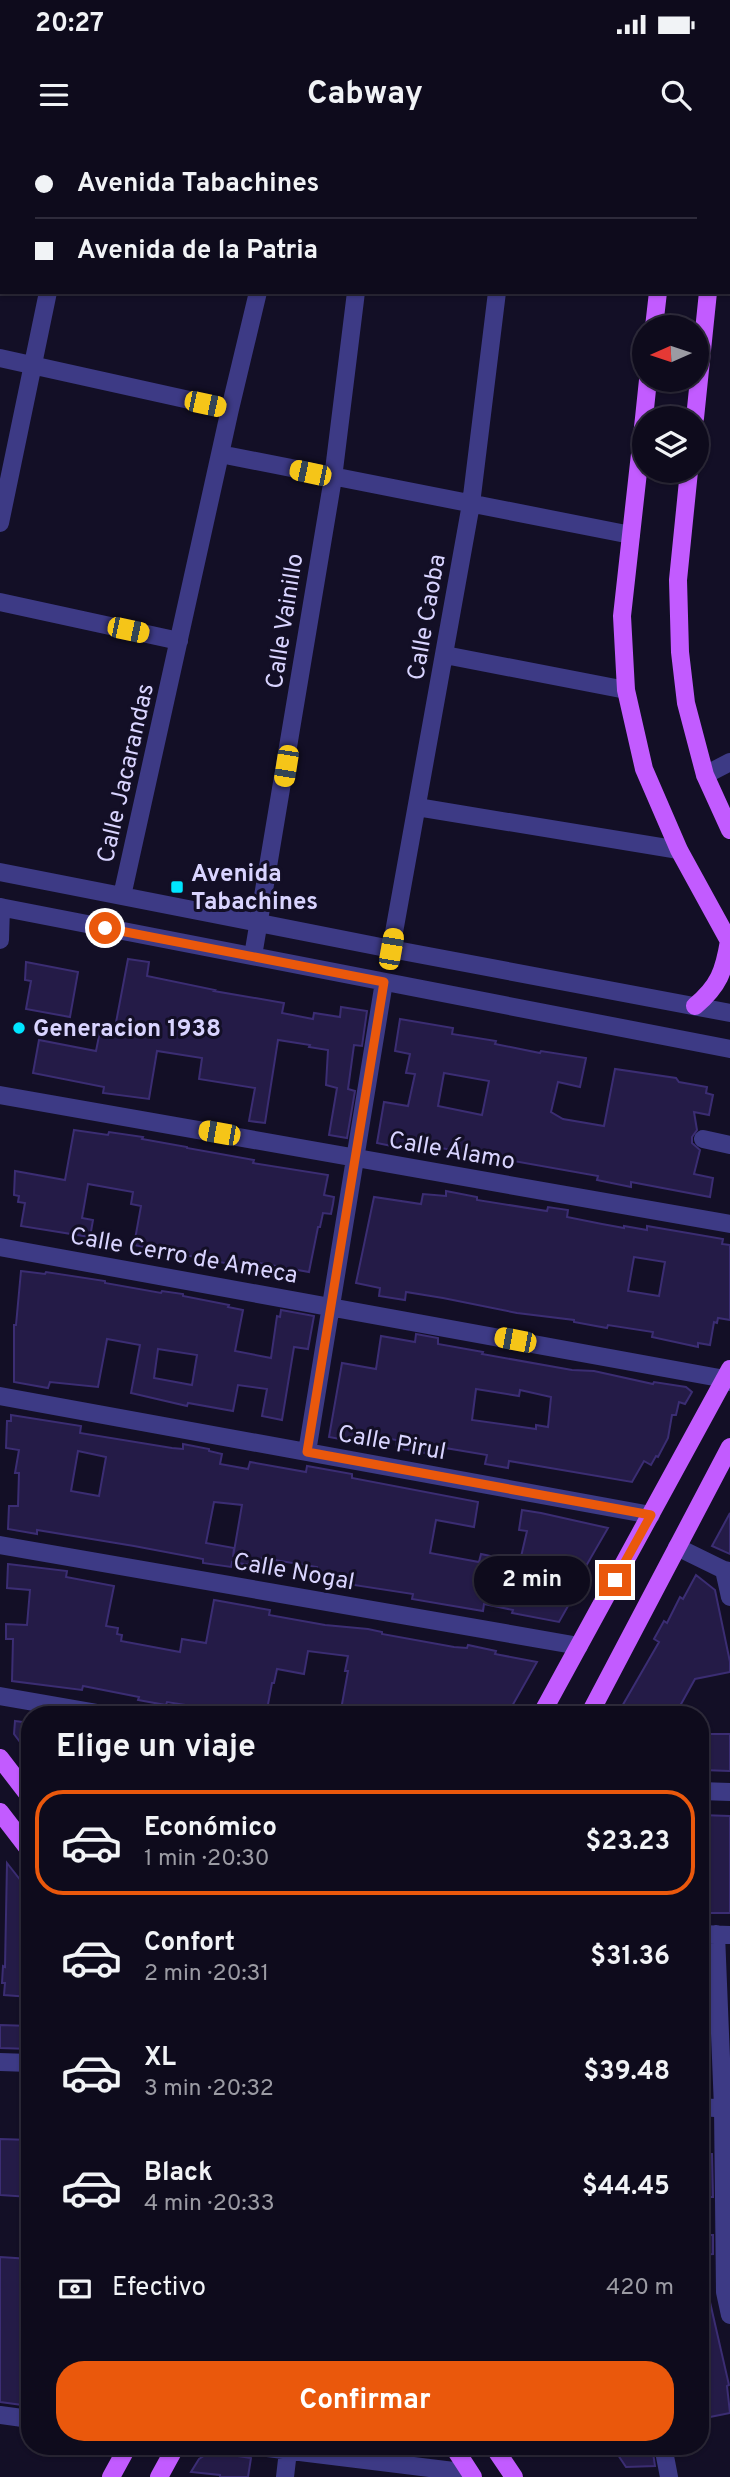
<!DOCTYPE html>
<html lang="es">
<meta charset="utf-8">
<style>
body{margin:0;font-family:Overpass,sans-serif;background:#171425;color:#f1f3f6;height:100vh;display:flex;flex-direction:column;font-size:26px;white-space:nowrap}
*{box-sizing:border-box;margin:0}
p{font-size:23px;color:#9b9ba3}
.icon{flex:none;width:38px;height:38px;fill:none;stroke:currentColor;stroke-width:2;stroke-linecap:round;stroke-linejoin:round}
.map{position:relative;flex:1;overflow:hidden}
.panel{position:absolute;left:21px;top:1566px;width:688px;height:749px;display:flex;flex-direction:column;background:#0e0b1c;border-radius:28px;box-shadow:0 2px 5px #0004,0 0 0 2px #2e2b3b}
.panel>*{flex:none}
.hud{position:absolute;left:0px;top:0px;width:732px;height:154px;box-shadow:0 2px 5px #0004,0 0 0 2px #2e2b3b;display:grid;align-content:center;height:154px;padding:0 35px;background:#0e0b1c}
.needle{width:46px;rotate:267deg}
.tools{position:absolute;left:632px;top:175px;display:grid;gap:14px}
.tools a{display:grid;place-items:center;width:77px;height:77px;border-radius:50%;background:#0e0b1c;box-shadow:0 2px 5px #0004,0 0 0 2px #2e2b3b;font-size:35px}
.end{position:absolute;width:32px;height:32px;margin:-16px;border:9px solid #ea580c;background:#fff;box-shadow:0 0 0 4px #fff}
.from{border-radius:50%}
.bubble{position:absolute;height:49px;border-radius:24px;background:#0e0b1c;box-shadow:0 2px 5px #0004,0 0 0 2px #2e2b3b;font-size:23px;font-weight:700;line-height:49px;text-align:center}
.car{position:absolute;width:21px;height:42px;margin:-21px -10px;border-radius:9px;box-shadow:0 0 5px 2px #0007;background:linear-gradient(#f5c518 24%,#345 0 40%,#f5c518 0 76%,#345 0 86%,#f5c518 0)}
.hud b{display:flex;align-items:center;gap:24px;height:66px;font-size:26px}
.hud b+b{border-top:2px solid #2e2b3b}
.hud i{width:18px;height:18px;background:#f1f3f6}
ul{padding:0;list-style:none}
li{display:flex;align-items:center;gap:21px;height:105px;margin:0 14px 10px;padding:0 21px;border:4px solid transparent;border-radius:28px}
li div{flex:1}
li b{display:block;font-size:26px}
li em{font-style:normal;font-weight:700}
li.selected{border-color:#ea580c}
li>.icon{width:63px;height:63px;stroke-width:1.5}
h2{padding:0 35px;font-size:32px;line-height:84px}
.pay{display:flex;align-items:center;gap:18px;height:77px;padding:0 35px;font-size:26px}
.pay p{margin-inline-start:auto}
.button{display:flex;gap:14px;margin-top:auto;padding:14px 35px}
.button a{flex:1;height:80px;border-radius:28px;background:#ea580c;color:#fff;font-size:28px;font-weight:700;line-height:80px;text-align:center}
.status{display:flex;justify-content:space-between;align-items:center;height:49px;padding:0 35px;background:#0e0b1c;direction:ltr}
.status svg{height:19px;fill:currentColor}
header{display:flex;justify-content:space-between;align-items:center;height:91px;padding:0 35px;background:#0e0b1c;font-size:32px;font-weight:700}
.map>svg:first-child{display:block}
.building{fill:#241b47;stroke:#3b2d73;stroke-width:2;fill-rule:evenodd}
.lines{fill:none;stroke-linecap:round;stroke-linejoin:round}
.minor{stroke:#3d3a85;stroke-width:18}
.major{stroke:#c25bff;stroke-width:18}
.route{stroke:#ea580c;stroke-width:9}
.poi-dot{fill:#00e5ff;stroke:#130f26;stroke-width:2.5}
.labels{text-anchor:middle;stroke-width:6;stroke-linejoin:round;paint-order:stroke}
.street-label{font-size:24px;fill:#d9d4ff;stroke:#130f26}
.poi-label{font-size:24px;font-weight:bold;fill:#d9d4ff;stroke:#130f26;text-anchor:start}
</style>
<div class="status"><b>20:27</b><svg viewBox="0 0 49 12"><path d="M0 12V9h3v3zM5 12V6h3v6zM10 12V3h3v9zM15 12V0h3v12zM26 1h20v11H26zM47 4h2v5h-2z"/></svg></div>
<header><svg class="icon" aria-label="menu" viewBox="0 0 24 24"><path d="M4 6h16M4 12h16M4 18h16"/></svg>Cabway<svg class="icon" aria-label="search" viewBox="0 0 24 24"><circle cx="10" cy="10" r="6"/><path d="M15 15l6 6"/></svg></header>
<div class="map">
<svg width="730" height="2337" viewBox="0 0 730 2337">
<rect width="100%" height="100%" fill="#130f26"/>
<path class="building" d="M128,819L149,822L147,836L215,850L214,851L284,863L282,873L313,879L314,873L340,877L341,867L367,871L362,906L354,905L348,949L355,951L347,998L329,995L337,948L326,945L328,910L309,907L310,905L278,900L265,983L249,981L255,948L199,939L202,918L157,911L149,959L103,953L104,947L33,933L39,900L96,911L100,891L114,893Z
M26,822L78,832L70,877L26,869L31,841L25,840Z
M400,879L453,888L452,894L496,901L495,904L540,913L541,911L586,918L580,947L558,942L551,972L563,979L604,986L615,929L676,938L679,942L707,947L706,953L713,955L709,975L694,972L697,990L692,997V1003L700,1010L694,1034L713,1038L710,1057L631,1042V1047L597,1040L598,1036L407,1002L406,1009L377,1003L384,962L408,966L415,934L406,933L410,914L395,911ZM444,933L489,941L482,975L438,966Z
M74,990L108,995L109,992L143,997L142,999L187,1007V1008L254,1020L253,1023L328,1035L324,1055L334,1057L333,1064L331,1074L323,1073L320,1087H318L309,1132L259,1123L257,1133L234,1129L235,1125L134,1105L141,1066L131,1064L133,1052L88,1044L82,1078L93,1080L90,1097L21,1086L25,1063L18,1062L19,1056L14,1055L15,1031L65,1040Z
M446,1051L477,1057V1060L547,1071L548,1067L568,1070L567,1077L602,1084L624,1088V1086L647,1090V1086L723,1099L722,1104L730,1105V1180L718,1178L717,1183L714,1182L710,1205L698,1203V1207L652,1197L653,1192L608,1185L607,1188L574,1182V1180L517,1173L443,1158L406,1152L405,1160L379,1156L380,1148L356,1143L374,1057L421,1064L423,1054L446,1056ZM634,1117L665,1122L659,1156L628,1151Z
M21,1131L45,1134L46,1132L105,1141V1143L161,1153L162,1151L183,1154V1156L229,1165L228,1167L243,1170L235,1211L271,1218L277,1176L280,1177L281,1170L314,1176L308,1209L294,1207L282,1280L262,1276L267,1249L238,1245L233,1271L188,1263L187,1266L131,1253L140,1205L107,1199L98,1247L50,1242L48,1248L14,1242V1185H16ZM158,1209L197,1215L192,1245L154,1238Z
M416,1194L438,1198V1204L483,1212L482,1214L572,1230L594,1231L653,1244L654,1242L686,1247L692,1252L685,1264L679,1262L676,1275H672L668,1298L658,1317L656,1316L651,1325L644,1321L632,1342L509,1321L508,1328L485,1324L487,1315L445,1308L443,1316L396,1308L397,1300L363,1295L362,1303L329,1297L342,1223L376,1229L381,1196L415,1202ZM476,1249L519,1256L520,1250L551,1257L548,1287L536,1285V1289L472,1280Z
M11,1275L81,1286L80,1293L172,1308L183,1309V1304L209,1309V1311L222,1314L220,1324L248,1329L250,1322L306,1332L307,1326L352,1334V1338L478,1362L474,1387L436,1380L430,1413L479,1422L481,1414L495,1417L488,1444L572,1459L559,1482L512,1473L513,1470L484,1464L483,1471L412,1459L413,1454L315,1439L317,1427L262,1418L261,1427L232,1422L231,1427L203,1423V1419L134,1406L37,1390V1394L8,1389L9,1366H18L19,1333H15L19,1310L6,1308L7,1281H11ZM78,1311L106,1317L99,1356L71,1351ZM214,1362L242,1365L233,1417L234,1408L206,1403Z
M522,1370L541,1373L608,1388L582,1433L520,1421L527,1391L519,1390Z
M730,1373V1414L712,1406Z
M8,1424L67,1431L66,1437L114,1446L106,1486L118,1488L117,1494L122,1495L121,1501L180,1512L182,1499L206,1503L214,1460L270,1470L269,1475L325,1485L368,1489L382,1492V1494L454,1507L467,1508L468,1505L496,1511L495,1514L537,1522L507,1575H340L348,1531H345L348,1516L308,1511L304,1534L277,1529L274,1543H272L266,1575H250L167,1562L166,1565L138,1560L139,1557L83,1546L82,1550L12,1541L13,1499H6V1484L27,1485L30,1450L7,1448Z
M696,1435L715,1450L730,1522V1532L695,1539L675,1575H617L659,1502L654,1499L664,1481L667,1483L680,1457L683,1459Z
M15,1581L30,1583V1598H28L26,1610L14,1594Z
M705,1594H730V1631L703,1630Z
M700,1675L730,1676V1773H700Z
M7,1723L25,1746V1755H30V1857L4,1855L5,1843H2L3,1826L5,1827Z
M0,1885L30,1886V1909L0,1908Z
M0,1999L30,2000V2057L0,2055Z
M700,2014H712L713,2057H700Z
M700,2095H713V2114L700,2115Z
M0,2117L30,2119V2266L0,2262Z
M707,2149L729,2245L727,2246L730,2273L700,2279V2150Z
M612,2306H652L655,2326L626,2327Z
M210,2312L251,2318L248,2337H220V2335L191,2332L199,2319Z"/>
<g class="lines">
<path class="minor" d="M83,2L84,0
M295,2L296,0
M375,2V0
M516,2V0
M0,218L230,269
M220,314L631,395
M0,383L48,152
M0,462L179,501
M445,515L626,550
M705,635L730,622
M417,667L679,710
M0,732L391,809L730,873
M122,756L230,269L258,152
M0,767L730,909
M0,800L1,767
M391,809L471,364L497,152
M253,816L333,338L356,152
M0,955L730,1084
M703,999L730,1005
M0,1107L725,1239L730,1242
M0,1256L651,1375
M307,1312L384,842
M0,1405L579,1506
M677,1407L724,1430L730,1431
M724,1430L730,1457
M0,1556L109,1575
M700,1651L730,1652
M700,1794L730,1795
M716,1794L723,1968L725,2152L730,2175
M0,1922L30,1923
M700,1967L730,1969
M0,2275L30,2279
M251,2306L470,2333
M663,2306L669,2337
M285,2337L288,2311"/>
<path class="major" d="M675,2L676,0
M724,2V0
M654,187L658,152
M644,278L622,476L626,550L644,629L679,710L730,803
M644,278L648,240
M695,278L708,152
M689,331L678,440L680,512L686,563L705,635L730,690
M695,866C719,846 724,831 729,801
M541,1575L730,1229
M589,1575L730,1307
M0,1618L30,1657
M0,1672L30,1711
M453,2306L473,2337
M493,2306L514,2337
M111,2337L128,2306
M159,2337L176,2306"/>
</g>
<g class="lines">
<path class="route" d="M105,788L384,842L307,1312L651,1375L615,1440"/>
</g>
<g class="poi-dot">
<rect x="170" y="740" width="14" height="14" rx="3.5"/>
<circle cx="19" cy="888" r="7"/>
</g>
<g class="labels">
<g class="street-label">
<text transform="translate(426 477) rotate(-80)" y="8">Calle Caoba</text>
<text transform="translate(284 481) rotate(-81)" y="8">Calle Vainillo</text>
<text transform="translate(125 633) rotate(-77)" y="8">Calle Jacarandas</text>
<text transform="translate(452 1010) rotate(10)" y="8">Calle Álamo</text>
<text transform="translate(184 1115) rotate(10)" y="8">Calle Cerro de Ameca</text>
<text transform="translate(392 1302) rotate(10)" y="8">Calle Pirul</text>
<text transform="translate(294 1431) rotate(10)" y="8">Calle Nogal</text>
</g>
<g class="poi-label">
<text x="191" y="741">Avenida<tspan x="191" dy="28">Tabachines</tspan></text>
<text x="33" y="896">Generacion 1938</text>
</g>
</g>
</svg>
<div class="tools">
<a><svg class="needle" viewBox="-14 -14 28 28"><path d="M0-13l5 13h-10z" fill="#e53935"/><path d="M0 13l5-13h-10z" fill="#9b9ba3"/></svg></a>
<a><svg class="icon" aria-label="layers" viewBox="0 0 24 24"><path d="M12 4l9 5-9 5-9-5zM3 14l9 5 9-5"/></svg></a>
</div>
<i class="end from" style="left:105px;top:788px"></i>
<i class="end" style="left:615px;top:1440px"></i>
<div class="bubble" style="left:474px;top:1416px;width:116px">2 min</div>
<i class="car" style="left:205px;top:264px;rotate:102deg"></i>
<i class="car" style="left:310px;top:333px;rotate:282deg"></i>
<i class="car" style="left:128px;top:490px;rotate:102deg"></i>
<i class="car" style="left:286px;top:626px;rotate:189deg"></i>
<i class="car" style="left:391px;top:809px;rotate:10deg"></i>
<i class="car" style="left:219px;top:993px;rotate:280deg"></i>
<i class="car" style="left:515px;top:1200px;rotate:281deg"></i>
<div class="hud">
<b><i class="from"></i>Avenida Tabachines</b>
<b><i></i>Avenida de la Patria</b>
</div>
<section class="panel">
<h2>Elige un viaje</h2>
<ul>
<li class="selected"><svg class="icon" aria-label="car" viewBox="0 0 24 24"><path d="M5 17H2v-5l4-1 3-4h7l3 4 3 1v5h-3M9 17h6M6 11h13"/><circle cx="7" cy="17" r="2"/><circle cx="17" cy="17" r="2"/></svg><div><b>Económico</b><p>1 min · 20:30</p></div><em>$23.23</em></li>
<li><svg class="icon" aria-label="car" viewBox="0 0 24 24"><path d="M5 17H2v-5l4-1 3-4h7l3 4 3 1v5h-3M9 17h6M6 11h13"/><circle cx="7" cy="17" r="2"/><circle cx="17" cy="17" r="2"/></svg><div><b>Confort</b><p>2 min · 20:31</p></div><em>$31.36</em></li>
<li><svg class="icon" aria-label="car" viewBox="0 0 24 24"><path d="M5 17H2v-5l4-1 3-4h7l3 4 3 1v5h-3M9 17h6M6 11h13"/><circle cx="7" cy="17" r="2"/><circle cx="17" cy="17" r="2"/></svg><div><b>XL</b><p>3 min · 20:32</p></div><em>$39.48</em></li>
<li><svg class="icon" aria-label="car" viewBox="0 0 24 24"><path d="M5 17H2v-5l4-1 3-4h7l3 4 3 1v5h-3M9 17h6M6 11h13"/><circle cx="7" cy="17" r="2"/><circle cx="17" cy="17" r="2"/></svg><div><b>Black</b><p>4 min · 20:33</p></div><em>$44.45</em></li>
</ul>
<div class="pay"><svg class="icon" aria-label="cash" viewBox="0 0 24 24"><path d="M3 7h18v10H3z"/><circle cx="12" cy="12" r="2"/></svg>Efectivo<p>420 m</p></div>
<div class="button"><a>Confirmar</a></div>
</section>
</div>
